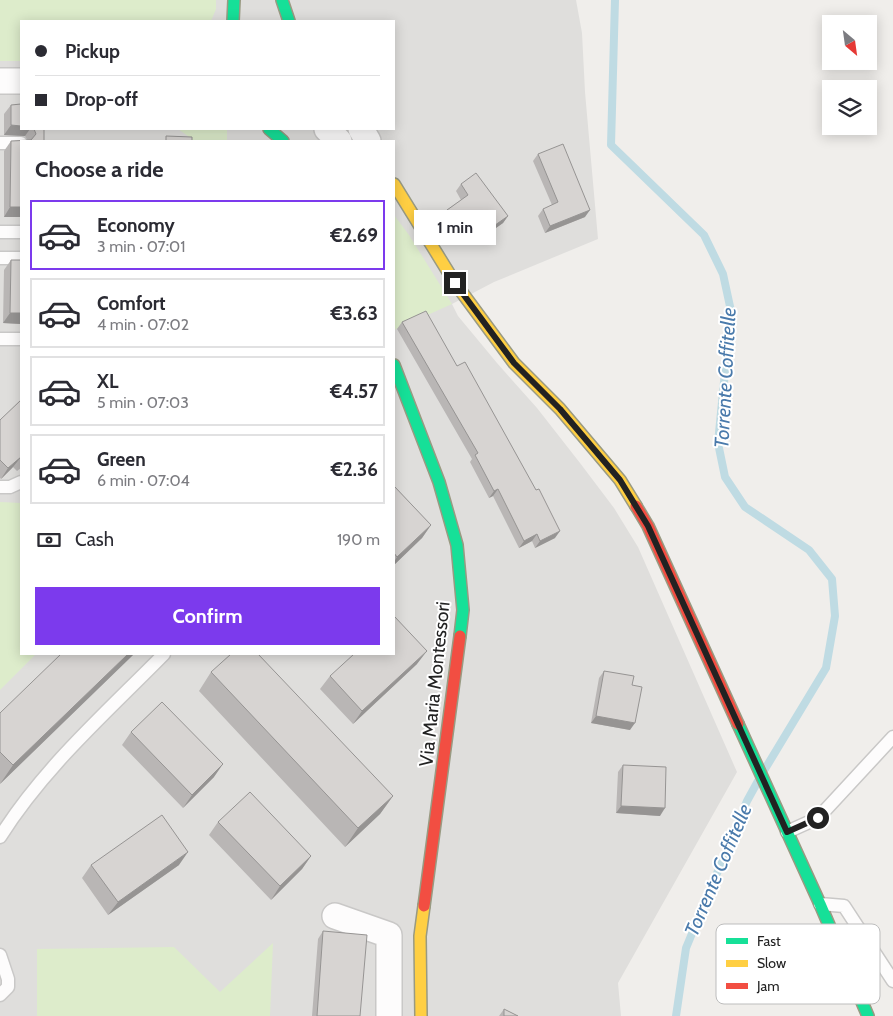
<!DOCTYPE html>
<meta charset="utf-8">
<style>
body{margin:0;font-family:Cabin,sans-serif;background:#f7f7f7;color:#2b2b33;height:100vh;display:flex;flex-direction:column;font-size:19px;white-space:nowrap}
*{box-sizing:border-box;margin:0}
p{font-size:16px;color:#7c7c81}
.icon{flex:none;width:28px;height:28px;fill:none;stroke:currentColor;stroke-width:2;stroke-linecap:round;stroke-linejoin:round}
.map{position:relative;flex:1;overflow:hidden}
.panel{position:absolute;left:20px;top:140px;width:375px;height:515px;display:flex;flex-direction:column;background:#fff;border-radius:0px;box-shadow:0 2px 12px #0003}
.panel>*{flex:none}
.hud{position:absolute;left:20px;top:20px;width:375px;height:110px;border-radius:0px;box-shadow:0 2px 12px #0003;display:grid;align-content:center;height:110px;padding:0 15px;background:#fff}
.needle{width:32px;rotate:151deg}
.controls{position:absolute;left:822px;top:15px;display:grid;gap:10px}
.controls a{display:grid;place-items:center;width:55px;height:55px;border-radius:0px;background:#fff;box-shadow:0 2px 12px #0003;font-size:25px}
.end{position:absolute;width:22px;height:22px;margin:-11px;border:6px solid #222;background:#fff;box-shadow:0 0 0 2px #fff}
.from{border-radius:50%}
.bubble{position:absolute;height:35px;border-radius:0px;background:#fff;box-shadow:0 2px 12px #0003;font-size:16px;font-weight:700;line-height:35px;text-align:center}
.hud b{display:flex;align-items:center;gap:18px;height:48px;font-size:19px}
.hud b+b{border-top:1px solid #e1e1e2}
.hud i{width:12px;height:12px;background:#2b2b33}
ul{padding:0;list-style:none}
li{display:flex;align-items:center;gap:15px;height:70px;margin:0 10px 8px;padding:0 5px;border:2px solid #e1e1e2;border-radius:0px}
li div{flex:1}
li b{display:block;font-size:19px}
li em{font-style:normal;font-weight:700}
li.selected{border-color:#7c3aed}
li>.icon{width:45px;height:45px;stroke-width:1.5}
h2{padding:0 15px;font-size:22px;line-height:60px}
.pay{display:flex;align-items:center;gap:12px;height:55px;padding:0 15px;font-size:19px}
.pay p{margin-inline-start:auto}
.cta{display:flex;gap:10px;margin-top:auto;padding:10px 15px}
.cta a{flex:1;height:58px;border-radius:0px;background:#7c3aed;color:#fff;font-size:20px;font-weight:700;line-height:58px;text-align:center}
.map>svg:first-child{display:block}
.residential{fill:#dfdedc;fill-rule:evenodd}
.grass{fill:#ddeccb}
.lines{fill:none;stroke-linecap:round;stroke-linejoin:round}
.stream{stroke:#bfdbe3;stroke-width:8}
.lane-casing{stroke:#c9c8c7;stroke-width:15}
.street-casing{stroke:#c9c8c7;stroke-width:28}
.fast-casing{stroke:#999a82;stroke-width:14}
.slow-casing{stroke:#999a82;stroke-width:14}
.jam-casing{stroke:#999a82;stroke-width:14}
.lane{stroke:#fdfcfc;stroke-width:12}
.street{stroke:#fdfcfc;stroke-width:25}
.fast{stroke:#16e098;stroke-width:11}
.slow{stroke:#ffcf43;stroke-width:11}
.jam{stroke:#f24e42;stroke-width:11}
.wall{fill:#b9b6b5}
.shaded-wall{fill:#969493}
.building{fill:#d7d4d2;stroke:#969493}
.route{stroke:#222;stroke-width:6}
.labels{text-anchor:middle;stroke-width:4;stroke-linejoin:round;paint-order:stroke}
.street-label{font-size:19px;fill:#222;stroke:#fff}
.water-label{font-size:20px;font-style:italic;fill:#4a7aab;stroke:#fff}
.key{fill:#fff;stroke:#bdbdbd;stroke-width:1}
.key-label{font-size:14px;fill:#222}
</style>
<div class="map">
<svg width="893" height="1016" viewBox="0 0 893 1016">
<rect width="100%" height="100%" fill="#f0eeeb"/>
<path class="residential" d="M0,0H576L582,33L585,92L598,239L494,282L452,304L458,316L497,363L537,408L580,463L614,508L638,547L737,772L618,983L621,1016H0ZM21,21H394V129H21ZM21,141H394V654H21Z"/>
<path class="grass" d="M0,0H216V9L211,21H21V61H0Z
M178,129H223L227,130V141H190L188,136Z
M394,215L409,235L452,304L394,330Z
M0,502L21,503V654H36L0,690Z
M273,943L270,1016H37V949L174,947L220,992Z"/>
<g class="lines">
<path class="stream" d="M615,0L611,145L704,235L723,274L731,311L718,443L725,477L745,507L809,550L832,579L835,616L826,668L765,769
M676,1016L686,948L747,801L758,781"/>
<g class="lane-casing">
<path id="lane" d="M0,143H21
M0,232H21
M0,258H21
M0,339H21
M0,487H10L21,482
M787,832L818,818L893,737
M0,837C44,767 107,712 164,654
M820,904L844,906L893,981
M0,955L8,979V987L0,995"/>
</g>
<g class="street-casing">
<path id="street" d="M0,81H21
M327,129L339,141
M361,129L368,141
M335,916L389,935V1016"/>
</g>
<g class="fast-casing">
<path id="fast" d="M282,0L289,21
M233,21L234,0
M269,129L283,141
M394,365L439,482L457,545L463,610L460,636
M738,724L820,904L868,1016"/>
</g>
<g class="slow-casing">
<path id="slow" d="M394,184L455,283L514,363L560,409L620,480L636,506
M421,1016L420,936L424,906"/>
</g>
<g class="jam-casing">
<path id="jam" d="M636,506L648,526L738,724
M424,906L460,636"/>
</g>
<use href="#lane" class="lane"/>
<use href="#street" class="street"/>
<use href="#fast" class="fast"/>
<use href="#slow" class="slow"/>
<use href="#jam" class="jam"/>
</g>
<path class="wall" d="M11,105L21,129H44V141H21V217H4V151L11,141H28L25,136L4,135V114Z
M538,154L585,217L545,233L538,216L543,209L552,205L533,161Z
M461,184L508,216L503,223L476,242L442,217L447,210L461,200L456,191Z
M11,260H21V324L3,323L4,270Z
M402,322L555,538L535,548L532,541L519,548L493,496L489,498L470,462L472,459L397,329Z
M21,400V468L17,471L13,467L1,479L0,478V420Z
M394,486L431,525L422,538L394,565Z
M134,654L0,784V713Z
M417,664L353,724L320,689L330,676Z
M604,671L632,685L630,730L591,723L599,678Z
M211,672L393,796L380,814L345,847L199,691Z
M131,732L214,777L183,808L122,745Z
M623,765L660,816L616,813L618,772Z
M218,822L311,856L302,869L271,900L209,835Z
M91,865H179L108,915L82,878Z
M323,931L360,1016H312L318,939Z
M504,1009L518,1016H499Z"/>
<path class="shaded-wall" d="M11,125L21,126V129H30L25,136L4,135Z
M10,207H21V217H4Z
M590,210L585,217L545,233L550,226Z
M508,216L503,223L476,242L481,235Z
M10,313H21V324L3,323Z
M21,457L13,467L1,479L8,468Z
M498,489L493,496L489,498L494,491Z
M431,525L422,538L394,565V562L397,557Z
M560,531L555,538L535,548L540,541Z
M537,534L532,541L519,548L524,541Z
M427,651L417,664L353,724L362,711Z
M128,654H134L0,784L13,765Z
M596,716L635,723L630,730L591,723Z
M223,764L214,777L183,808L192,795Z
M393,796L380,814L345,847L358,828Z
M621,806L665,808L660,816L616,813Z
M188,852L179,865L108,915L118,902Z
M311,856L302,869L271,900L280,886Z"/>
<path class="building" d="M21,104V126L11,125V105Z
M34,129H44V141H21V207H10L11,141L31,140L36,134Z
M166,136L192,137V141H166Z
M563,144L590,210L550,226L543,209L558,202L538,154Z
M476,173L508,216L481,235L447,210L468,195L461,184Z
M11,260H21V313H10Z
M426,311L457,366L465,362L536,490L539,489L560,531L540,541L537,534L524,541L498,489L494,491L475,455L478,453L402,322Z
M21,400V458V457L8,468L0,460V420Z
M394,486L431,525L397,557L394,553Z
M394,616L427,651L362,711L330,676L354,654H394Z
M61,654H128L13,765L0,752V713Z
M231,654H258L393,796L358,828L211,672Z
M604,671L634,676L632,685L642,687L635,723L596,716Z
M162,702L223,764L192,795L131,732Z
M623,765L666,767L665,808L621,806Z
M250,792L311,856L280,886L218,822Z
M162,815L188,852L118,902L91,865Z
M323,931L367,935L360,1016H317Z
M504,1009L518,1016H504Z"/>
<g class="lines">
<path class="route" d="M455,283L514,363L560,409L620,480L648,526L787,832L818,818"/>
</g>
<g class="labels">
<g class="street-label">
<text transform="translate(434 684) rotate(-84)" y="7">Via Maria Montessori</text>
</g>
<g class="water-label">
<text transform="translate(725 378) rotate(-87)" y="7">Torrente Coffitelle</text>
<text transform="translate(718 870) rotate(-67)" y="7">Torrente Coffitelle</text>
</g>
</g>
<rect x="716" y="924" width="164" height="80" rx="8" class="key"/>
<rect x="726" y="938" width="22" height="6" fill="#16e098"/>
<rect x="726" y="960" width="22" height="7" fill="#ffcf43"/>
<rect x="726" y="983" width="22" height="6" fill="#f24e42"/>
<g class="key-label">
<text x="757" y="946">Fast</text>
<text x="757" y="968">Slow</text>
<text x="757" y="991">Jam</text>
</g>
</svg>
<div class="controls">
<a><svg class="needle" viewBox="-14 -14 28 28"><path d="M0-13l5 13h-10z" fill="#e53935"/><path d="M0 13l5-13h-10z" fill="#7c7c81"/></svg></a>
<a><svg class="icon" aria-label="layers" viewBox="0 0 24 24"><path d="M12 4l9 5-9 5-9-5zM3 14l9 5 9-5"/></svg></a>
</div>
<i class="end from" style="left:818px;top:818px"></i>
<i class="end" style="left:455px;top:283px"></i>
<div class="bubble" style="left:414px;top:210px;width:82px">1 min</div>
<div class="hud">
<b><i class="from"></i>Pickup</b>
<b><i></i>Drop-off</b>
</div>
<section class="panel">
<h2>Choose a ride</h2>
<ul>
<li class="selected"><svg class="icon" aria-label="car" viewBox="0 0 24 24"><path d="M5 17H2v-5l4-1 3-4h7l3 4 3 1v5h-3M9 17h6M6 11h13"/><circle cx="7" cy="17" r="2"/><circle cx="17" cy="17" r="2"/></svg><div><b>Economy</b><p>3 min · 07:01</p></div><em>€2.69</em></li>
<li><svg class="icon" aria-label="car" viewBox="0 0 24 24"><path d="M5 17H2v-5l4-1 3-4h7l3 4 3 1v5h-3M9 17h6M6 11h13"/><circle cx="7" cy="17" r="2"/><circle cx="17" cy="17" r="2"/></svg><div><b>Comfort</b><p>4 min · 07:02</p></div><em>€3.63</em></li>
<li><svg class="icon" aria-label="car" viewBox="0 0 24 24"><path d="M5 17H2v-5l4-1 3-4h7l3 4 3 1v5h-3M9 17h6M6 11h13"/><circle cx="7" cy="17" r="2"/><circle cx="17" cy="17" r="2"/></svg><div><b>XL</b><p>5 min · 07:03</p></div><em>€4.57</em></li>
<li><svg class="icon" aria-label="car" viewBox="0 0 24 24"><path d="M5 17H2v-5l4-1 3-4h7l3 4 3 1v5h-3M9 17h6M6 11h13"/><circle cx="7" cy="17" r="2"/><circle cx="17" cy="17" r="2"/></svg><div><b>Green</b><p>6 min · 07:04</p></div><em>€2.36</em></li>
</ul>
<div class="pay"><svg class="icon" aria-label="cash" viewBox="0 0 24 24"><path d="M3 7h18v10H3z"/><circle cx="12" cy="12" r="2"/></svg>Cash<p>190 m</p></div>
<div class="cta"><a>Confirm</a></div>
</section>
</div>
